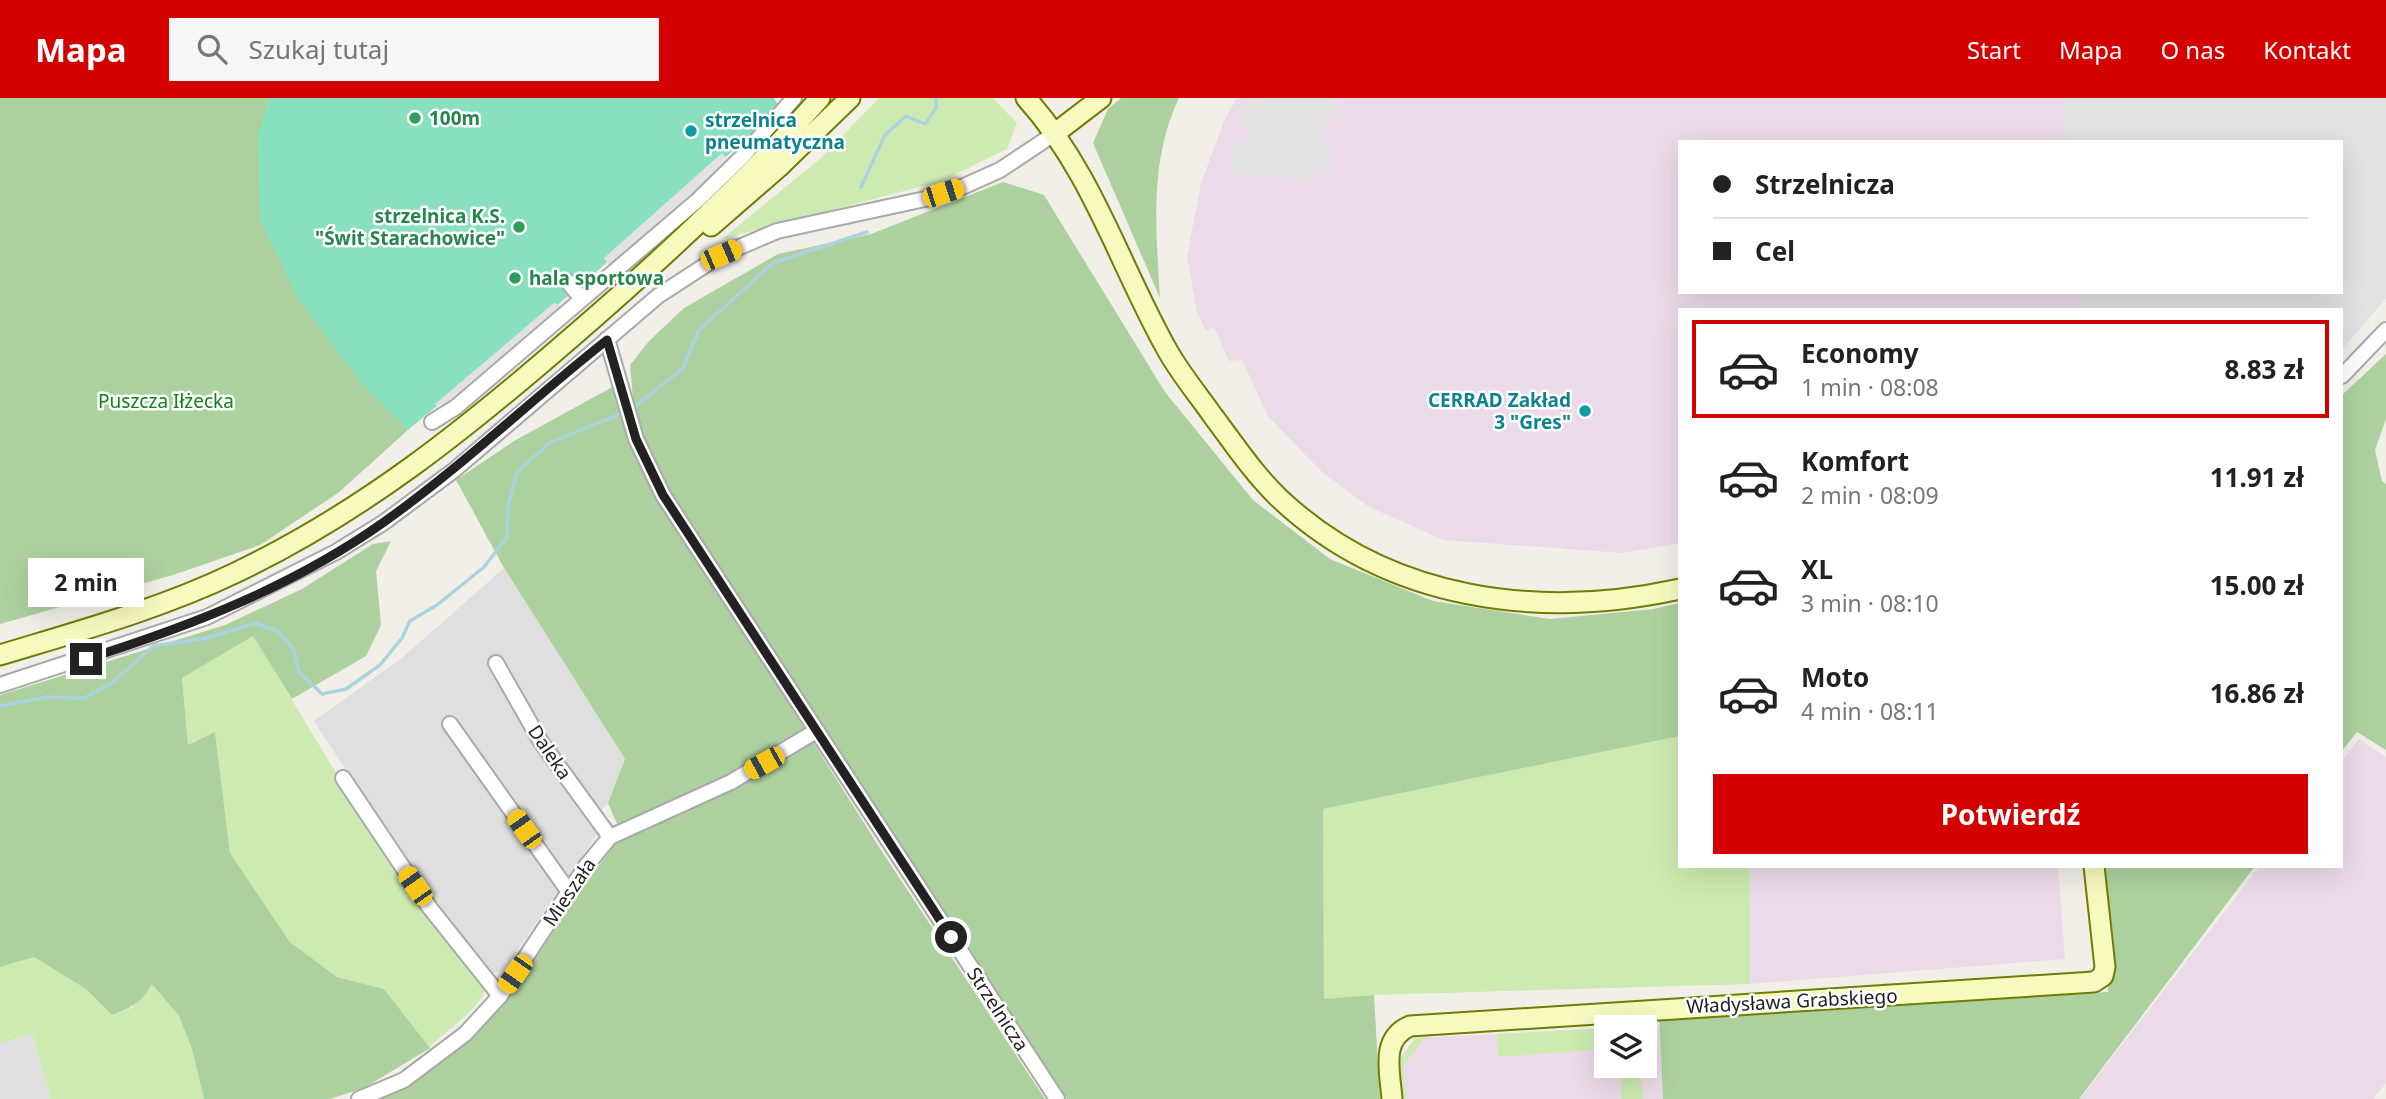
<!DOCTYPE html>
<html lang="pl">
<meta charset="utf-8">
<style>
body{margin:0;font-family:"Noto Sans",sans-serif;background:#f6f6f6;color:#222;height:100vh;display:flex;flex-direction:column;font-size:26px;white-space:nowrap}
*{box-sizing:border-box;margin:0}
p{font-size:23px;color:#767676}
.icon{flex:none;width:38px;height:38px;fill:none;stroke:currentColor;stroke-width:2;stroke-linecap:round;stroke-linejoin:round}
.map{position:relative;flex:1;overflow:hidden}
.sheet{position:absolute;left:1678px;top:210px;width:665px;height:560px;display:flex;flex-direction:column;background:#fff;border-radius:0px;box-shadow:0 7px 28px #0002}
.sheet>*{flex:none}
.hud{position:absolute;left:1678px;top:42px;width:665px;height:154px;border-radius:0px;box-shadow:0 7px 28px #0002;display:grid;align-content:center;height:154px;padding:0 35px;background:#fff}
.buttons{position:absolute;left:1594px;top:917px;display:grid;gap:14px}
.buttons a{display:grid;place-items:center;width:63px;height:63px;border-radius:0px;background:#fff;box-shadow:0 7px 28px #0002;font-size:35px}
.end{position:absolute;width:32px;height:32px;margin:-16px;border:9px solid #222;background:#fff;box-shadow:0 0 0 4px #fff}
.from{border-radius:50%}
.bubble{position:absolute;height:49px;border-radius:0px;background:#fff;box-shadow:0 7px 28px #0002;font-size:23px;font-weight:700;line-height:49px;text-align:center}
.car{position:absolute;width:21px;height:42px;margin:-21px -10px;border-radius:9px;box-shadow:0 0 5px 2px #0007;background:linear-gradient(#f5c518 24%,#345 0 40%,#f5c518 0 76%,#345 0 86%,#f5c518 0)}
.hud b{display:flex;align-items:center;gap:24px;height:66px;font-size:26px}
.hud b+b{border-top:2px solid #e0e0e0}
.hud i{width:18px;height:18px;background:#222}
ul{padding:12px 0 0;list-style:none}
li{display:flex;align-items:center;gap:21px;height:98px;margin:0 14px 10px;padding:0 21px;border:4px solid transparent;border-radius:0px}
li div{flex:1}
li b{display:block;font-size:26px}
li em{font-style:normal;font-weight:700}
li.current{border-color:#d40000}
li>.icon{width:63px;height:63px;stroke-width:1.5}
.button{display:flex;gap:14px;margin-top:auto;padding:14px 35px}
.button a{flex:1;height:80px;border-radius:0px;background:#d40000;color:#fff;font-size:28px;font-weight:700;line-height:80px;text-align:center}
header{display:flex;align-items:center;gap:42px;box-sizing:border-box;height:98px;padding:0 35px;background:#d40000;color:#fff}
header strong{font-size:33px}
nav{display:flex;gap:38px;margin-inline-start:auto;font-size:24px}
.search{width:490px;height:63px;background:#f6f6f6;display:flex;align-items:center;gap:18px;box-sizing:border-box;padding:0 24px;border-radius:0px;color:#767676;font-size:26px}
.map>svg:first-child{display:block}
.residential{fill:#e0dfdf}
.industrial{fill:#ebdbe8;fill-rule:evenodd}
.grass{fill:#cdebb0}
.forest{fill:#add19e}
.pitch{fill:#88e0be}
.parking{fill:#e2e2e2}
.lines{fill:none;stroke-linecap:round;stroke-linejoin:round}
.stream{stroke:#aad3df;stroke-width:3.5}
.street-casing{stroke:#a9a9a9;stroke-width:18}
.secondary-casing{stroke:#707d05;stroke-width:23}
.street{stroke:#fff;stroke-width:14}
.secondary{stroke:#f7fabf;stroke-width:19}
.route{stroke:#222;stroke-width:9}
.leisure-dot{fill:#2e9e5b;stroke:#fff;stroke-width:2.5}
.culture-dot{fill:#0f9aa8;stroke:#fff;stroke-width:2.5}
.labels{text-anchor:middle;stroke-width:5;stroke-linejoin:round;paint-order:stroke}
.leisure-label{font-size:19px;font-weight:bold;fill:#27864d;stroke:#fff;text-anchor:start}
.culture-label{font-size:19px;font-weight:bold;fill:#0d838f;stroke:#fff;text-anchor:start}
.park-label{font-size:19px;fill:#0c8416;stroke:#fff}
.street-label{font-size:19px;fill:#222;stroke:#fff}
</style>
<header>
<strong>Mapa</strong>
<div class="search"><svg class="icon" aria-label="search" viewBox="0 0 24 24"><circle cx="10" cy="10" r="6"/><path d="M15 15l6 6"/></svg>Szukaj tutaj</div>
<nav><a>Start</a><a>Mapa</a><a>O nas</a><a>Kontakt</a></nav>
</header>
<div class="map">
<svg width="2386" height="1001" viewBox="0 0 2386 1001">
<rect width="100%" height="100%" fill="#f2efe9"/>
<path class="residential" d="M504,470L625,661L608,705L597,716L599,733L504,872L490,876L409,769L314,623L403,559Z
M32,936L51,1001H0V945Z"/>
<path class="industrial" d="M1237,0H2386V200L2342,251V212H1680V445L1623,455L1444,442L1369,409L1322,374L1268,318L1242,262L1229,263L1214,229L1206,233L1197,214L1187,159L1201,85L1224,23ZM1680,44H2342V194H1680Z
M2359,641L2386,659V985L2373,1001H2080L2260,768H2342V663Z
M1750,768H2058L2065,861L1750,886Z
M1659,927L1664,1001H1401L1399,961L1415,940L1606,930V968H1645V929H1612Z"/>
<path class="grass" d="M879,0H993L1017,25L1007,51L942,83L722,141L821,60Z
M253,537L380,748L485,891C484,907 442,937 429,949L384,891L337,879L290,844L230,755L215,634L188,648L182,580Z
M1680,638V768H1750V886L1374,897L1324,902L1323,711Z
M34,859L86,891L113,917L131,910L152,885L179,918L192,951L204,1001H51L32,936L0,945V869Z
M1606,930V951L1498,959L1497,936Z
M1426,939L1403,968L1406,1001H1401L1399,964L1415,940Z
M1620,968H1640L1643,1001H1622Z"/>
<path class="forest" d="M0,0H345L392,315L408,332L338,395L260,447L173,477L0,526Z
M1121,0H1179C1149,63 1156,132 1160,200L1093,45L1108,11Z
M1003,84L1044,97L1165,294L1253,402L1330,461L1433,503L1550,521L1653,511L1680,505V638L1323,711L1324,901L1374,897L1380,1001H1067L658,376L635,324L630,267L649,243L684,210L778,156L871,136Z
M2386,256V321L2375,352L2382,383L2386,386V652L2357,634L2342,653V297Z
M614,288L650,385L881,752L1045,1001H377L415,980L467,942L512,896L585,786L622,737L608,705L625,661L504,470L456,382L514,343Z
M391,443L376,473L381,527L366,558L292,601L253,538L182,580L188,647L215,634L230,755L290,844L337,879L384,891L430,950L364,990L330,1001H204L192,951L179,918L152,886C142,903 132,910 112,917L86,891L34,859L0,869V597L225,527L302,491L373,446Z
M2103,768H2255L2079,1001H1663L1659,918L2108,894Z"/>
<path class="pitch" d="M268,0H774L780,11L579,189L571,181L563,190L568,198L408,332L360,284L299,202L260,123L258,39Z"/>
<path class="parking" d="M1252,0H1338L1335,23L1325,22L1323,35L1322,48L1331,49L1330,72L1319,71L1317,83L1230,75L1233,44L1250,43L1251,31L1238,23Z
M2063,0H2386V200L2342,251V212H2083L2081,194H2342V44H2066Z
M722,55L729,62L610,168L604,160Z
M554,205L564,209L451,307H434Z"/>
<g class="lines">
<path class="stream" d="M861,89L885,37L906,18L925,26L936,10V0
M636,308L683,270L699,232L773,165L867,134
M0,608L47,599L84,600L112,585L153,548L208,540L256,525L279,534L294,552L299,574L322,596L346,591L380,567L402,540L410,523L437,507L484,469L507,439L508,408L517,374L551,344L623,315"/>
<g class="street-casing">
<path id="street" d="M568,184L582,201
M607,241L636,341L663,397L1057,1001
M2342,278L2386,232
M432,324L456,309L698,102L742,59L794,0
M496,565L541,644L610,739
M0,587L207,519L336,454L383,425L453,373L658,198L721,157L777,133L925,101L962,89L1000,72L1054,36
M450,626L569,794
M343,680L430,810L500,898
M359,1001L404,982L465,936L500,898L586,768L610,739L731,684L816,633"/>
</g>
<g class="secondary-casing">
<path id="secondary" d="M1026,0C1091,72 1119,165 1165,248C1178,273 1197,295 1213,318C1234,346 1254,376 1279,400C1388,503 1539,522 1680,491
M1054,36L1101,0
M711,128L780,68L850,0
M0,557C79,533 160,511 235,475C363,414 466,331 572,239C659,164 744,86 820,0
M1392,1001C1390,973 1380,941 1410,928L2094,884L2103,878L2105,869L2094,768"/>
</g>
<use href="#street" class="street"/>
<use href="#secondary" class="secondary"/>
</g>
<g class="lines">
<path class="route" d="M86,561C191,528 294,488 384,424C463,368 532,301 607,242L636,341L663,397L951,839"/>
</g>
<g class="leisure-dot">
<circle cx="415" cy="20" r="7"/>
<circle cx="519" cy="129" r="7"/>
<circle cx="515" cy="180" r="7"/>
</g>
<g class="culture-dot">
<circle cx="691" cy="33" r="7"/>
<circle cx="1585" cy="313" r="7"/>
</g>
<g class="labels">
<g class="leisure-label">
<text x="429" y="27">100m</text>
<text x="505" y="125" text-anchor="end">strzelnica K.S.<tspan x="505" dy="22">"Świt Starachowice"</tspan></text>
<text x="529" y="187">hala sportowa</text>
</g>
<g class="culture-label">
<text x="705" y="29">strzelnica<tspan x="705" dy="22">pneumatyczna</tspan></text>
<text x="1571" y="309" text-anchor="end">CERRAD Zakład<tspan x="1571" dy="22">3 "Gres"</tspan></text>
</g>
<g class="park-label">
<text x="166" y="310">Puszcza Iłżecka</text>
</g>
<g class="street-label">
<text transform="translate(550 654) rotate(56)" y="7">Daleka</text>
<text transform="translate(569 794) rotate(-56)" y="7">Mieszała</text>
<text transform="translate(1792 903) rotate(-3)" y="7">Władysława Grabskiego</text>
<text transform="translate(998 911) rotate(57)" y="7">Strzelnicza</text>
</g>
</g>
</svg>
<div class="buttons">
<a><svg class="icon" aria-label="layers" viewBox="0 0 24 24"><path d="M12 4l9 5-9 5-9-5zM3 14l9 5 9-5"/></svg></a>
</div>
<i class="end from" style="left:951px;top:839px"></i>
<i class="end" style="left:86px;top:561px"></i>
<div class="bubble" style="left:28px;top:460px;width:116px">2 min</div>
<i class="car" style="left:943px;top:95px;rotate:72deg"></i>
<i class="car" style="left:721px;top:157px;rotate:67deg"></i>
<i class="car" style="left:764px;top:665px;rotate:241deg"></i>
<i class="car" style="left:524px;top:731px;rotate:325deg"></i>
<i class="car" style="left:415px;top:788px;rotate:325deg"></i>
<i class="car" style="left:515px;top:876px;rotate:215deg"></i>
<div class="hud">
<b><i class="from"></i>Strzelnicza</b>
<b><i></i>Cel</b>
</div>
<section class="sheet">
<ul>
<li class="current"><svg class="icon" aria-label="car" viewBox="0 0 24 24"><path d="M5 17H2v-5l4-1 3-4h7l3 4 3 1v5h-3M9 17h6M6 11h13"/><circle cx="7" cy="17" r="2"/><circle cx="17" cy="17" r="2"/></svg><div><b>Economy</b><p>1 min · 08:08</p></div><em>8.83 zł</em></li>
<li><svg class="icon" aria-label="car" viewBox="0 0 24 24"><path d="M5 17H2v-5l4-1 3-4h7l3 4 3 1v5h-3M9 17h6M6 11h13"/><circle cx="7" cy="17" r="2"/><circle cx="17" cy="17" r="2"/></svg><div><b>Komfort</b><p>2 min · 08:09</p></div><em>11.91 zł</em></li>
<li><svg class="icon" aria-label="car" viewBox="0 0 24 24"><path d="M5 17H2v-5l4-1 3-4h7l3 4 3 1v5h-3M9 17h6M6 11h13"/><circle cx="7" cy="17" r="2"/><circle cx="17" cy="17" r="2"/></svg><div><b>XL</b><p>3 min · 08:10</p></div><em>15.00 zł</em></li>
<li><svg class="icon" aria-label="car" viewBox="0 0 24 24"><path d="M5 17H2v-5l4-1 3-4h7l3 4 3 1v5h-3M9 17h6M6 11h13"/><circle cx="7" cy="17" r="2"/><circle cx="17" cy="17" r="2"/></svg><div><b>Moto</b><p>4 min · 08:11</p></div><em>16.86 zł</em></li>
</ul>
<div class="button"><a>Potwierdź</a></div>
</section>
</div>
